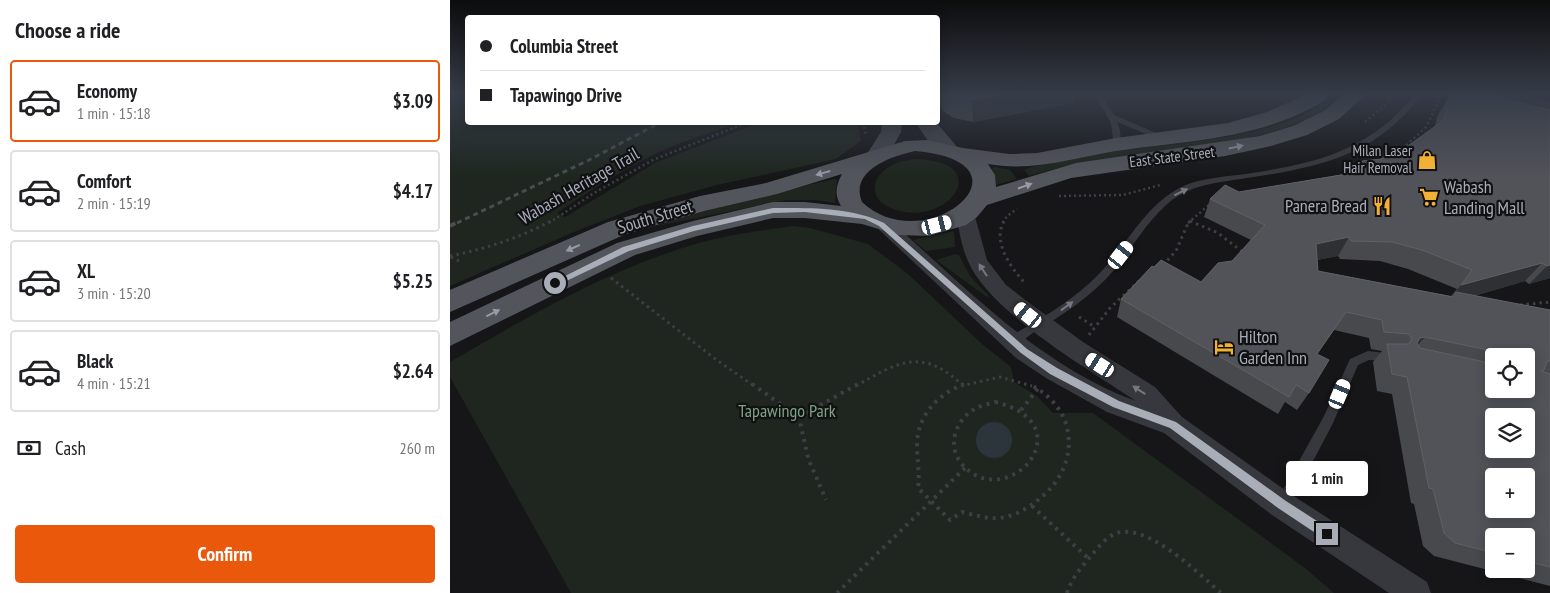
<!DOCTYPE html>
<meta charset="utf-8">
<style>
body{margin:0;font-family:"PT Sans Narrow",sans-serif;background:#f6f6f6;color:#202124;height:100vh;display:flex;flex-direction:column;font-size:19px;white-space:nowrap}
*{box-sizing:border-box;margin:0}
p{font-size:16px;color:#757577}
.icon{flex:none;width:28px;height:28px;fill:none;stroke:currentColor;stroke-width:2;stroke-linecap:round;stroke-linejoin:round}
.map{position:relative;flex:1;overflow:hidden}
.panel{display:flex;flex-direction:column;background:#fff;width:450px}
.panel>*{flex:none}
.banner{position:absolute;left:15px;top:15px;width:475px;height:110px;border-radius:5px;box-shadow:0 2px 12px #0003;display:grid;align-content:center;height:110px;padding:0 15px;background:#fff}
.buttons{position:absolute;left:1035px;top:348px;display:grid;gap:10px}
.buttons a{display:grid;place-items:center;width:50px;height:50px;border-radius:5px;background:#fff;box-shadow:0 2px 12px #0003;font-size:25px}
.end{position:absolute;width:22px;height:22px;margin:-11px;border:6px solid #a8adb8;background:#111;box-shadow:0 0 0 2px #111}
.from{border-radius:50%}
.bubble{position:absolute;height:35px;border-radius:5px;background:#fff;box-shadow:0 2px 12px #0003;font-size:16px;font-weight:800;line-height:35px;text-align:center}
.car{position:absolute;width:15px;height:30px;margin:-15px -8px;border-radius:6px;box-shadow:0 0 4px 1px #0007;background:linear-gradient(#fff 24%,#345 0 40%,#fff 0 76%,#345 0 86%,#fff 0)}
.banner b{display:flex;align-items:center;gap:18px;height:48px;font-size:19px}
.banner b+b{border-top:1px solid #e0e0e0}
.banner i{width:12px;height:12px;background:#202124}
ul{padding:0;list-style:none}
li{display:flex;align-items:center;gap:15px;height:82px;margin:0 10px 8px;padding:0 5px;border:2px solid #e0e0e0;border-radius:5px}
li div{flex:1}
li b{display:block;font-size:19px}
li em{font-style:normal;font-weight:800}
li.current{border-color:#ea580c}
li>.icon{width:45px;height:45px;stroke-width:1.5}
h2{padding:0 15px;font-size:22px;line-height:60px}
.pay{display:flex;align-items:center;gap:12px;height:55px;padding:0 15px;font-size:19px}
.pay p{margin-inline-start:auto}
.button{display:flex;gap:10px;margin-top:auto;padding:10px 15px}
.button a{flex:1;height:58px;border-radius:5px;background:#ea580c;color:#fff;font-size:20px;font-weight:800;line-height:58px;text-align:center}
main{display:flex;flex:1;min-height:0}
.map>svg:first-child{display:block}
.green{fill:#1e261f}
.water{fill:#2c353c}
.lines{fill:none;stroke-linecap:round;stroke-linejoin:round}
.path-far2{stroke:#3d3f44;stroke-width:2.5;stroke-dasharray:2 3;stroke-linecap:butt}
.path-far1{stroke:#3d3f44;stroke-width:3;stroke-dasharray:2.5 4;stroke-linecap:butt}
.path{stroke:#3d3f44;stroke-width:4;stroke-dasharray:3 5;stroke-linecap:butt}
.lane{fill:#37383d;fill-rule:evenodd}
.street{fill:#37383d;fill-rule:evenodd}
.secondary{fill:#45474d;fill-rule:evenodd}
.primary{fill:#53555c;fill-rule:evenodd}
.rail-far1{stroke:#4a4c52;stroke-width:3;stroke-dasharray:5 4;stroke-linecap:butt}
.rail{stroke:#4a4c52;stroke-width:4;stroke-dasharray:6 5;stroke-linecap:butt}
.wall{fill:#47494d;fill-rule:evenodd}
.shaded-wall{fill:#2f3033}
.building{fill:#525359;stroke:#5f6168;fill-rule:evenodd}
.oneway{fill:#979ba6}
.oneway2{fill:#757881}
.route{fill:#a8adb8}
.labels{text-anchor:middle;stroke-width:4.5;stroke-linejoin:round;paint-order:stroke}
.far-poi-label{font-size:15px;fill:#a8adb8;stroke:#111113;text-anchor:end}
.far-street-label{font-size:15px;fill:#a8adb8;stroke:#111113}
.street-label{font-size:18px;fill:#a8adb8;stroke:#111113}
.poi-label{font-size:18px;fill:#a8adb8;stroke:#111113;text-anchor:start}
.park-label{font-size:18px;fill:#7fa381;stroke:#111113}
</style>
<main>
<section class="panel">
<h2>Choose a ride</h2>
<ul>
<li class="current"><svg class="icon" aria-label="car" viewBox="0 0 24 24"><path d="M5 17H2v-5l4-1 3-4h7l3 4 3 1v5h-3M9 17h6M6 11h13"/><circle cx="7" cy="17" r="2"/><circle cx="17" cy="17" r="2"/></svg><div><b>Economy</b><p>1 min · 15:18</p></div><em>$3.09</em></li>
<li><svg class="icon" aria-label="car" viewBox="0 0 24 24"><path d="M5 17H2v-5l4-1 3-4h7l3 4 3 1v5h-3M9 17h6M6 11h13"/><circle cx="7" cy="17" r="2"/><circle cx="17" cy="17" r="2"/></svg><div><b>Comfort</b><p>2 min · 15:19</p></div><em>$4.17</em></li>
<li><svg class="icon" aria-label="car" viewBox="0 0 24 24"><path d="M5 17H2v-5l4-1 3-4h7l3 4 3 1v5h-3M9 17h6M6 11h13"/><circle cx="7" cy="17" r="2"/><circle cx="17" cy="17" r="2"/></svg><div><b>XL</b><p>3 min · 15:20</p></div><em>$5.25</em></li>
<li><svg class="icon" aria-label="car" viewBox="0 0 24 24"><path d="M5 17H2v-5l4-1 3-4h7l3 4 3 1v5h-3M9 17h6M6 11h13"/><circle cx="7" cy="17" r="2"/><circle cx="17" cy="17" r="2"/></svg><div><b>Black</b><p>4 min · 15:21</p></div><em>$2.64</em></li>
</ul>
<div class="pay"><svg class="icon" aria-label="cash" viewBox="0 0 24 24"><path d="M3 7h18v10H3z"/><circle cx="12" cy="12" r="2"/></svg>Cash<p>260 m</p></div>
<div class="button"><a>Confirm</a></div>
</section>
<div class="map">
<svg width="1100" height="593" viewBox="0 0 1100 593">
<rect width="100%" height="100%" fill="#161618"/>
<path class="green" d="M0,94H17V107L14,110L17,112L18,122L289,123C259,133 228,142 199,157C167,173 137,193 107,213L115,217L207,162L309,123H407L411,141L386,159L267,185L190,206L124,232L0,286Z
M886,94H895C852,132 794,140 739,148C686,155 631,160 579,176L574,170C584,165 600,164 611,161C688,141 827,148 886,94Z
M466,159C549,162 495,231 441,208C419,199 420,178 440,166C448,162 457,160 466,159Z
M545,167L560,170L567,179L546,185L542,168Z
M384,179L387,180L385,203L364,200H337L207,226L255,209Z
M343,226L360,228L418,244L458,274L532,344L561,367L564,382L587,396L603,413H643L855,568L884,593H121L0,377V362C77,317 156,271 242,245C275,235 309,231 343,226Z
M504,231L505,247L476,251L463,240Z
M505,254L509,255L520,276L539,296L537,297L486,260Z"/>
<path class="water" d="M526 440a18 18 0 1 1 36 0a18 18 0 1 1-36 0Z"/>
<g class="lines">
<path class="path-far2" d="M413,122L416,135
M915,122L939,102L940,94
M949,152L976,127L992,94
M609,196L673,195L710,185
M739,221L743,223
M99,223L144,193L203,160L298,122
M553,223L557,216L567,209
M738,223L760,204"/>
<path class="path-far1" d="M554,221C542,242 561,268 575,283
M740,221L768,233L794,253
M0,256C35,249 69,238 101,221
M1,257L11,262
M713,265L726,251L739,221
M161,278L264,358L304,386
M1070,305L1100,302
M629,317L645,327
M639,335L660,308L689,281
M406,386C446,363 471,347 510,383
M511,386L550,377L582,386"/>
<path class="path" d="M302,384L349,417L358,458L376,500
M514,384C488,394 467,416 467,445C467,460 470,473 468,488L500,520L512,512C525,515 537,519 550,518C564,516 577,509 588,500C631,467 630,409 579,384
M545,402C638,424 556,517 511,463C496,444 507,417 527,408C532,405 539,404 545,402Z
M571,410L590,386
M349,417L408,384
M582,506L639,559
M387,593L515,468
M617,593C621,579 632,566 642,555C648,547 656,538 664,534C695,520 749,574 771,593"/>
<path class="lane" d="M643,94H650L664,115L718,138L714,140H711L667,122L670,130L671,144L667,146H664L661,124L655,112Z
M965,94H972C926,156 870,167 797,178C771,182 744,184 722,200C698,219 683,247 664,270C642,296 613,315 584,332C577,337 566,347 557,344L556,341L557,338C589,320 621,302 647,276C675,248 692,210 726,190C746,178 773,177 796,174C866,163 919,152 965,94Z
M918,351L944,354L945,357L944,360L940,361L919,360L908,365L883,423L838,509L833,510L828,509L826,504L828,499L874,416L900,359Z"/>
<path class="street" d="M1046,94H1072L1100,101V111L1048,97Z
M515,207L522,209L524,213L537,260L556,285L574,299L633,342L705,387L732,417L842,495L977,582L981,593H939L822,515L714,433L657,412L596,378L566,358L423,224L425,220L432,218L439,220C515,286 589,366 686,401C640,370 539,312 518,261C511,246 509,229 506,213L508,209Z"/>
<path class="secondary" d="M432,122H452L451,132L436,159L428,160L420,159L417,154L431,132Z
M465,122H486L508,148L505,153C486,157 475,136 465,122Z"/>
<path class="primary" d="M857,94H881C877,100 869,103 863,107C802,140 733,141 666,151C623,158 583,172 538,164L545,175L546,187L626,163L810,136L843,126L874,111L895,94H916L889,119L857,135L821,146L775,156L621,178L537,205L527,217L516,225L479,236L449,235L412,224L355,218H323L247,236L185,255L0,346V322L167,243L243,221L323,202H355L391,206C384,195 386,185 392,174L327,194L254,211L176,234L0,312V290L158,222L250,196L316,183L455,141L477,140L513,148L559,154L587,153L666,138L778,123L817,112ZM465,151C593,162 476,262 412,202C399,170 442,156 465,151Z"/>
<path class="rail-far1" d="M7,223L139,160L211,122"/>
<path class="rail" d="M0,226L10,221"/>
</g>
<path class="wall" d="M488,94H624L623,103L523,122L504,118L493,111Z
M1000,94H1046V97L1100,110V278L1079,284L1075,281L1024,296L1100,310V586L984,556L973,546L964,504L961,503L942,394L927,391L923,362L932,351L921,349L919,338L884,330L867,354L859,393L847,410L835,402L828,414L667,317L671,299L704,267L751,282L782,261L801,240L754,217L760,199L789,192L906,172L912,161L930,159L934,151L942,153L944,149L951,151L985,126L987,117ZM888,256L890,259L930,261L958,269L1007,289L1001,296L868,271L867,260ZM1044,356H1076L1044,389ZM1044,536H1076V569H1044Z"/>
<path class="shaded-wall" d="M552,94H624L623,103L523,122L522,100Z
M899,237L888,256L856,262L866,244Z
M1092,263L1075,281L996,304L1011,285Z
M1100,265V278L1079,284L1097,266Z
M975,337L959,355L970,338Z"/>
<path class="building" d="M499,94H552L522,100L502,96Z
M1004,94H1046V97L1100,110V265L1097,266L1092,263L1011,285L1022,270L972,250L942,242L901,241L899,237L866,244L868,271L1003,297L1006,292L1100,310V361H1097L1094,370L1091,371L1100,374V567L1076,561V536H1044V553L1005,543L994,533L983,489L979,488L957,377L942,374L937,344H959L962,339L959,334L934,332L932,320L896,312L867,354L879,360L859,393L846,385L839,397L671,299L702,266L704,267L711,260L751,282L768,263L782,261L815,225L760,199L775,185L789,192L909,172L912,161L932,159L934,151L943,154L944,149L951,151L994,120L998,99L1003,100ZM975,337L1063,355V356H1076V389H1044V364L970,348L967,343L970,338ZM1044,416H1076V449H1044ZM1044,476H1076V509H1044Z"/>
<defs><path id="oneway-solid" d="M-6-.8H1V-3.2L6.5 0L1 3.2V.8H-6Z" transform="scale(1.25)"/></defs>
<g class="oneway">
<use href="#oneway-solid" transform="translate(786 147) rotate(-12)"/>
<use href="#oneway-solid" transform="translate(373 173) rotate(164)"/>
<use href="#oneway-solid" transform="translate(575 186) rotate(-19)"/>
<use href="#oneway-solid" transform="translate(123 248) rotate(156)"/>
<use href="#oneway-solid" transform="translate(43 313) rotate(-26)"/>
</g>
<g class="oneway2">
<use href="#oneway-solid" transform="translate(731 192) rotate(-26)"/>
<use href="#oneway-solid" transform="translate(533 270) rotate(-123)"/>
<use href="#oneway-solid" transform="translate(617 306) rotate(-36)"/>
<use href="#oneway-solid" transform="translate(689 390) rotate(-147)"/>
</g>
<linearGradient id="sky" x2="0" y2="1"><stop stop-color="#0c0c0d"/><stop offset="0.53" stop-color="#363c48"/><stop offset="1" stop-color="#363c48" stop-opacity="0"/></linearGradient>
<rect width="1100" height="177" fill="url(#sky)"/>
<path class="route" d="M323,208C360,208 401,207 434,223L577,349L607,368L669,401L726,422L836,501L881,530V538H873L828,508L720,428L663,407L600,374L571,353L429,226L415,219L355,212L323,213L244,231L179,251L108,285L101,283L173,247L243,226Z"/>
<defs>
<g id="shop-bare" transform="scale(1.5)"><path d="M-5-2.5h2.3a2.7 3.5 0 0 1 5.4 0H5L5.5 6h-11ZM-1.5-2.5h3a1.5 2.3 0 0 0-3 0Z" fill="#f2b134" stroke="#111113" stroke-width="2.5" paint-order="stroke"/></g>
<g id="supermarket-bare" transform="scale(1.5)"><path d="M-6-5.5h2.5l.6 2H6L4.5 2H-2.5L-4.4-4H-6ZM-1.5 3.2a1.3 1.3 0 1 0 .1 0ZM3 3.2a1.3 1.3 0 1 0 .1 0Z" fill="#f2b134" stroke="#111113" stroke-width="2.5" paint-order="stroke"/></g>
<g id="restaurant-bare" transform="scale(1.5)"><path d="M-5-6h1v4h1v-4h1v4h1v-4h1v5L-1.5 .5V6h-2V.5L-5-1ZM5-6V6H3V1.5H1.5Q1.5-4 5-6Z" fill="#f2b134" stroke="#111113" stroke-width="2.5" paint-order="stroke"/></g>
<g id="hotel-bare" transform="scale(1.5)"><path d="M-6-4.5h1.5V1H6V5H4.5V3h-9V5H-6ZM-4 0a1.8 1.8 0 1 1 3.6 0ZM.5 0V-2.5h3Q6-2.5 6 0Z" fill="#f2b134" stroke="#111113" stroke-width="2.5" paint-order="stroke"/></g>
</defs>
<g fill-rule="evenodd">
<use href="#shop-bare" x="977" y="160"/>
<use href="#supermarket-bare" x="979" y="197"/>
<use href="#restaurant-bare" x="932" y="206"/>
<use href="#hotel-bare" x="774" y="347"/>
</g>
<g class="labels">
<g class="far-poi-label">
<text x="962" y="156">Milan Laser<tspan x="962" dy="17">Hair Removal</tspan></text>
</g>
<g class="far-street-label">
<text transform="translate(722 157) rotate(-7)" y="5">East State Street</text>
</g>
<g class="street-label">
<text transform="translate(129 186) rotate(-30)" y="6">Wabash Heritage Trail</text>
<text transform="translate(205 217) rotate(-17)" y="6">South Street</text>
</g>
<g class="poi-label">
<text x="994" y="193">Wabash<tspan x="994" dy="21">Landing Mall</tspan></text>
<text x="917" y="212" text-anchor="end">Panera Bread</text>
<text x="789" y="343">Hilton<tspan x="789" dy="21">Garden Inn</tspan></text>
</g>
<g class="park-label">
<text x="337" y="417">Tapawingo Park</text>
</g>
</g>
</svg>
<div class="buttons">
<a><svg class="icon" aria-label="locate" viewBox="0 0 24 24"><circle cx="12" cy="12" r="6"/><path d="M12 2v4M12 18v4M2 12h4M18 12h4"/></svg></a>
<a><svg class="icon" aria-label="layers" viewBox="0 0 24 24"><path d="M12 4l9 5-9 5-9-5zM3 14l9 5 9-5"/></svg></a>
<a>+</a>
<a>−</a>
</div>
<i class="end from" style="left:105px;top:283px"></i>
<i class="end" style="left:877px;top:534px"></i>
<div class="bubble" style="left:836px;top:461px;width:82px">1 min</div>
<i class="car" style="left:487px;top:225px;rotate:76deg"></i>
<i class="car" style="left:671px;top:255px;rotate:38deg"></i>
<i class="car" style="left:578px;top:315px;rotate:309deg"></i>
<i class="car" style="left:650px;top:365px;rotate:302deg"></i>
<i class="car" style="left:890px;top:394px;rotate:23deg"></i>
<div class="banner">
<b><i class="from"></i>Columbia Street</b>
<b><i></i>Tapawingo Drive</b>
</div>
</div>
</main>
